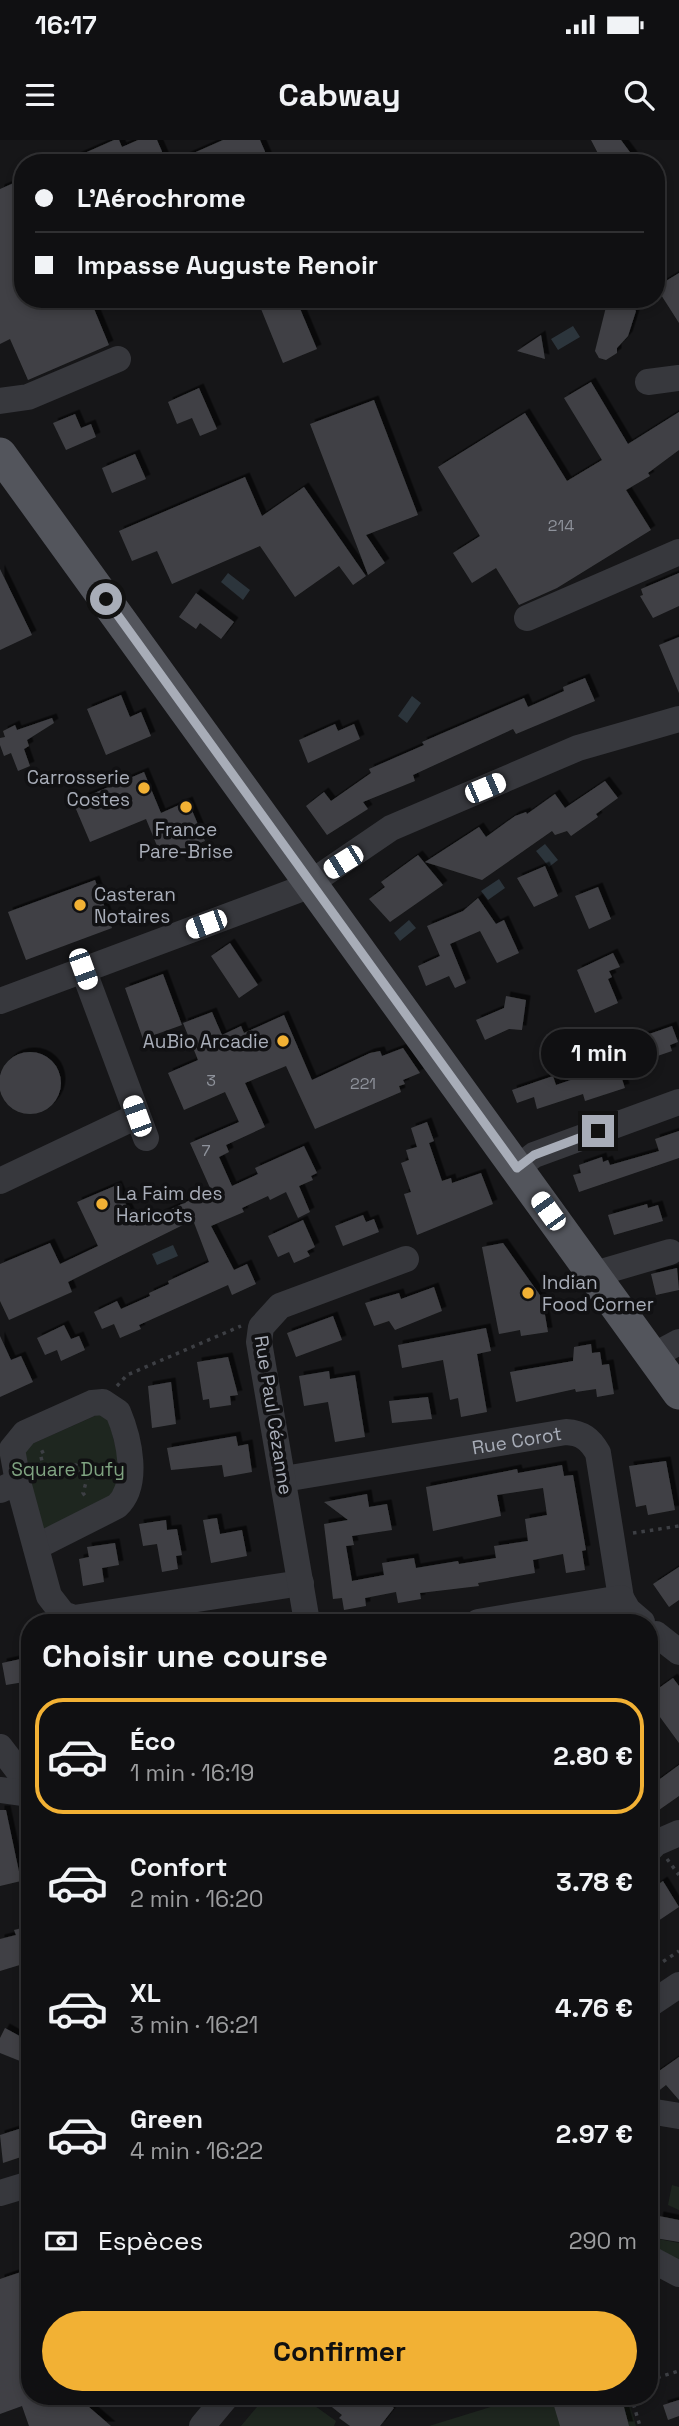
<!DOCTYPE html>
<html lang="fr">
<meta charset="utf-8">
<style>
body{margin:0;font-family:"Space Grotesk",sans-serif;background:#1e1e20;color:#f1f3f6;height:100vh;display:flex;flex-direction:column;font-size:26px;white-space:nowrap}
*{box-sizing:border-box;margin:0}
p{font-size:23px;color:#9c9d9f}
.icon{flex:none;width:38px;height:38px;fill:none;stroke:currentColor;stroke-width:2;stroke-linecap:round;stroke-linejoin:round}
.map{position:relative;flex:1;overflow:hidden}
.details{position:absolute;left:21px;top:1474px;width:637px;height:791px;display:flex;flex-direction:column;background:#101012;border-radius:28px;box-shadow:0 4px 10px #0003,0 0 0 2px #303032}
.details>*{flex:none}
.guide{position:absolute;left:14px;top:14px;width:651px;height:154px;border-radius:28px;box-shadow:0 4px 10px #0003,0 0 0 2px #303032;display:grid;align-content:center;height:154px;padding:0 21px;background:#101012}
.end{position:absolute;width:32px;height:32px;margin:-16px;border:9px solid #a8adb8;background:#111;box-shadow:0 0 0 4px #111}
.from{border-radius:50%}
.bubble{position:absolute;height:49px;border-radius:24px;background:#101012;box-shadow:0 4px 10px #0003,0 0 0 2px #303032;font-size:23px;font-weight:600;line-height:49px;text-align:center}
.car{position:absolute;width:21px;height:42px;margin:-21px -10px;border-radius:9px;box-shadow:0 0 5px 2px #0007;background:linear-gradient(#fff 24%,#345 0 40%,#fff 0 76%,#345 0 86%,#fff 0)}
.guide b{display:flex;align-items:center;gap:24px;height:66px;font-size:26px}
.guide b+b{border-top:2px solid #303032}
.guide i{width:18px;height:18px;background:#f1f3f6}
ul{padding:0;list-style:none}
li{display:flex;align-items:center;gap:21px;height:116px;margin:0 14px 10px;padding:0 7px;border:4px solid transparent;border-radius:28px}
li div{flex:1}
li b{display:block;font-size:26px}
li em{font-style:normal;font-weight:600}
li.active{border-color:#f2b134}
li>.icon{width:63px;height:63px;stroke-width:1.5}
h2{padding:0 21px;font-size:32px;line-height:84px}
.pay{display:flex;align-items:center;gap:18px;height:77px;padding:0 21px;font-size:26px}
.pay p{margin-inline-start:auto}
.primary-button{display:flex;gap:14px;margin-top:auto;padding:14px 21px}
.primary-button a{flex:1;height:80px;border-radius:42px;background:#f2b134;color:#111;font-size:28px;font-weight:600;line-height:80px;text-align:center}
.status{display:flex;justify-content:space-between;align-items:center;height:49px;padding:0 35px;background:#101012;direction:ltr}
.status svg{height:19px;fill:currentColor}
header{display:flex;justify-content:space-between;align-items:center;height:91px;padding:0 21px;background:#101012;font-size:32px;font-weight:600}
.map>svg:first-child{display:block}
.green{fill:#1e261f}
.water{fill:#2c353c}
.building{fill:#404145;filter:url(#shadow)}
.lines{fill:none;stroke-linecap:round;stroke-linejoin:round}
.path{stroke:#3d3f44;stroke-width:3.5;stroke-dasharray:3.5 5;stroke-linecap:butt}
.minor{stroke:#37383d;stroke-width:26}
.major{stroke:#53555c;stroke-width:33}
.route{stroke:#a8adb8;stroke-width:9}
.poi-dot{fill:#f2b134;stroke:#111113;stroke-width:2.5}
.labels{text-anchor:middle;stroke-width:7;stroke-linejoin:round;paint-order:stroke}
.number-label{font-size:16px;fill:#8e929b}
.poi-label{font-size:19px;fill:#a8adb8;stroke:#111113;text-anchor:start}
.street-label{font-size:19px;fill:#a8adb8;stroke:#111113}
.park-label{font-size:19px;fill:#7fa381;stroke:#111113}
</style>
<div class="status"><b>16:17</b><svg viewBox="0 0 49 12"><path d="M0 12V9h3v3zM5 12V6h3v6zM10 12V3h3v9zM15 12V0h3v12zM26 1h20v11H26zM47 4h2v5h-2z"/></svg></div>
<header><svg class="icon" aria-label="menu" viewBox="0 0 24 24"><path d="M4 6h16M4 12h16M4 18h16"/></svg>Cabway<svg class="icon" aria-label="search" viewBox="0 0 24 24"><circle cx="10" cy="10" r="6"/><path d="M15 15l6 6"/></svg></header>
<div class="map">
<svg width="679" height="2286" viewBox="0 0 679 2286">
<defs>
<filter id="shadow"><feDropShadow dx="4.5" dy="-4.5" stdDeviation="0" flood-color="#0009"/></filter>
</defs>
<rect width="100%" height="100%" fill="#161618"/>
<path class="green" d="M106,1271L122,1330L114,1357L53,1391L36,1387L18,1310Z
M672,2045L679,2047V2070L668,2065Z
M658,2099L679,2103V2122L657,2109Z
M266,2256H312L308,2261L336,2281L334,2286H241Z
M526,2256H627L636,2286H429Z"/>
<path class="water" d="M573,186L580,197L558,210L551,199Z
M228,433L250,450L243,460L221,442Z
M412,556L421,563L407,583L398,576Z
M545,704L558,720L549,727L536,711Z
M499,739L505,748L488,760L481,751Z
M409,780L416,788L400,801L394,793Z
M173,1105L178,1116L157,1125L152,1114Z"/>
<path class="building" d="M114,0H119L122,7L138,0H157L167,23H62Z
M223,0H260L270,23H171Z
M591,0H621L638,23H603Z
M23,39V159H90L109,205L28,240L10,199L0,204V49Z
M679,133V183L656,147Z
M257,159H296L317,209L283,223Z
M612,160L631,164L636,171L628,196L617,208V213L606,220L599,218L595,211L607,163Z
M541,195L545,219L517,211Z
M591,242L628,304L679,272V310L648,333L650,336L626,350L651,390L557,448L519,465L496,428L472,443L453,413L480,396L438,327L525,273L567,341L602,320L564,258Z
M199,248L217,289L200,296L192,278L177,284L168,262Z
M374,260L418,375L366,395L385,423L368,435L310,284Z
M75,274L81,288L91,284L96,297L66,310L53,283Z
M135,314L146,339L112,353L102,328Z
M245,337L262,376L304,347L366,436L353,445L339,426L295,457L260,406L172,444L157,411L132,421L119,391Z
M0,429L32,495L0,510Z
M679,433V466L653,478L640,456L643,455L641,449Z
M196,453L234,482L221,499L200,483L196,489L179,477Z
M679,497V553L659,505Z
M585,538L595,561L516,594L513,589L413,635L415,641L363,662L368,669L327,695L306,666L324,652L331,661L371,633L369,629L424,605L422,602L524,558L528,567L564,551L563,547Z
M121,555L130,577L141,572L151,596L106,615L87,569Z
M52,578L54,583L27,600L29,606L24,609L30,626L18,631L11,613L4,616L0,605V598L5,597L3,591L15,585L17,590Z
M335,584L338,591L354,584L360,599L308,623L299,600Z
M144,632L161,673L188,661L205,701L162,718L146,679L90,702L73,662Z
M605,641L618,658L596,674L598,677L571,696L567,691L555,695L552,691L482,740L425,722L479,687L486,697L515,676L526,672L527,674L555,654L565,668Z
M418,715L443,745L390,782L369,759L385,747L381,742Z
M545,726L558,756L534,767L517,738Z
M95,740L112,788L26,820L8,772Z
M598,747L611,779L589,789L575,756Z
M478,758L496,784L504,780L519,813L497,823L480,791L450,804L466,843L455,848L449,836L426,846L418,826L440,816L427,786L463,771Z
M230,803L258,845L239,858L211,816Z
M613,813L620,827L609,831L612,837L608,839L618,863L595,873L577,830Z
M163,834L182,885L143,899L125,848Z
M506,856L526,860L522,890L509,889L485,900L476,880L504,868Z
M212,872L222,895L241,886L244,893L284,875L312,940L370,913L380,911L382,916L403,908L420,933L403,940L405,944L399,946L401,952L315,989L286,926L245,943L265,987L226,1005L229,1012L219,1017L232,1046L258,1034L255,1028L304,1006L317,1033L311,1036L313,1040L299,1046L310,1072L298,1078L286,1052L270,1060L268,1056L242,1068L244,1072L211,1086L234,1130L247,1124L256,1144L232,1155L228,1145L139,1185L141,1189L120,1198L114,1184L102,1189L94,1172L117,1161L121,1169L150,1156L149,1153L169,1144L168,1141L209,1122L193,1080L68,1142L72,1152L9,1180L0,1161V1124L50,1103L60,1124L98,1106L77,1062L117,1045L136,1086L211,1050L190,1003L239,982L225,952L184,970L168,933L198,920L183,883Z
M672,886L678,902L670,905L672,911L640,922L632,900Z
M-1 943a31 31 0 1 1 62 0a31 31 0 1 1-62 0Z
M617,924L625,948L585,961L583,954L537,969L534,957L517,963L512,950L553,936L556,945Z
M427,982L434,1001L429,1003L442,1041L451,1038L452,1043L481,1033L493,1064L417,1095L404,1054L411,1052L401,1023L409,1020L406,1010L417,1007L411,988Z
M679,991V1018L579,1052L573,1035L581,1033L579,1025L602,1017L603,1022L608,1020L610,1025L659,1011L655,999Z
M647,1064L648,1068L658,1065L663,1081L614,1095L608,1075Z
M363,1075L366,1082L374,1079L379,1092L343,1106L335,1086Z
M303,1080L315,1107L307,1111L310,1116L294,1123L289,1112L278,1117L268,1096Z
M503,1103L542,1158L548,1192L521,1196L520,1190L499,1194L482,1107Z
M677,1128L679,1150L656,1155L651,1134Z
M434,1147L442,1171L395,1190L389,1181L374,1186L365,1163L399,1153L401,1159Z
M333,1176L342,1200L296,1217L287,1193Z
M64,1185L71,1199L79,1196L85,1210L61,1221L57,1210L45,1215L37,1198Z
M486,1188L491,1211L477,1214L487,1272L461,1277L458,1258L450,1260L443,1220L402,1228L398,1205Z
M0,1196L11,1220L21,1216L33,1242L0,1257Z
M591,1204L592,1213L600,1212L602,1225L609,1224L614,1254L597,1257L596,1249L576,1252L575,1249L516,1262L510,1232L573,1221L574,1207Z
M228,1217L238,1255L230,1256L231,1265L210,1268L209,1259L203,1260L197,1222Z
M329,1231L330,1239L355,1235L365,1297L335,1302L328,1262L304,1266L299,1236Z
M171,1242L176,1284L152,1288L148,1246Z
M428,1257L432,1279L392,1283L389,1261Z
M236,1296L238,1306L248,1304L252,1332L224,1337L222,1325L171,1330L167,1308Z
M666,1321L675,1370L648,1375L646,1365L636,1367L629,1326Z
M562,1325L564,1336L573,1335L586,1410L582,1411L585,1430L566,1433L563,1414L533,1420L535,1433L478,1443L479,1446L420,1453L421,1459L398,1463L396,1452L365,1458L366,1466L344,1470L342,1458L333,1459L324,1384L348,1380L324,1362L367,1354L369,1367L387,1364L392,1390L352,1396L354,1405L346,1406L352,1441L384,1435L382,1423L414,1418L416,1428L458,1421L459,1424L496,1418L494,1406L528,1401L525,1379L547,1375L543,1348L497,1355L501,1376L433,1391L426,1347L517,1329L518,1333Z
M217,1378L220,1394L242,1390L247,1416L211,1423L203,1380Z
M166,1380L167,1390L177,1389L182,1415L176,1416L178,1429L162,1432L157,1404L143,1406L139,1384Z
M115,1403L119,1425L102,1428L104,1442L83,1446L79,1419L89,1417L87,1407Z
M679,1427V1460L669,1467L653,1444Z
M30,1517V1541L6,1545L2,1523Z
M673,1538L679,1546V1603L649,1562V1555Z
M679,1625V1656L649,1677V1647Z
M0,1670H6L21,1741L0,1746Z
M663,1741L679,1767L649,1787V1751Z
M30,1786V1830L24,1831L23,1824L0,1831V1799L16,1795L14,1790Z
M5,1888L27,1900L23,1906L30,1911V1925L0,1913V1898Z
M679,1917V1960L666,1945L656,1953L649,1942V1938Z
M22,1988L30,2014L3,2023L0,1995Z
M659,2076L679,2080V2102L655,2098Z
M30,2129V2256H85L89,2267L111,2286H29L22,2266L0,2274V2139Z
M318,2256H379L394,2268L380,2286H350L339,2278L342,2275Z
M551,2256H621L629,2286H560Z
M679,2260V2276L668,2280L663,2265Z"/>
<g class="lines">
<path class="path" d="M117,1246L127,1235L241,1186
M44,1311L40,1313L44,1329L76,1325L87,1339L83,1353L86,1357
M633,1393L679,1386
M667,1719L679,1735
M649,1831L679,1811
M649,2240L679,2231
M631,2256L640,2286"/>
<g class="minor">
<path d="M648,242L679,238"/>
<path d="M0,261L28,257L118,219"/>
<path d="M527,478L679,412"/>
<path d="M83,829L146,998"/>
<path d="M0,861L303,748L391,688L578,608L679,579"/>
<path d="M517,1028L534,1015L679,962"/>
<path d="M0,1041L137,976"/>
<path d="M595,1137L605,1131L670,1112"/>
<path d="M653,1216L679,1202"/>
<path id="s1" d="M284,1339L566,1292C582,1293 590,1299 598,1313L621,1458"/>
<path d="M18,1342L12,1309L25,1293L92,1263L103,1262L118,1272C129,1298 140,1345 117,1366L36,1407"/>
<path d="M0,1350L18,1342L49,1456L63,1474L74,1478L301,1443"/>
<path d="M307,1482L259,1202L261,1187L280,1166L406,1119"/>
<path d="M478,1482L621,1458L628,1470L642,1482"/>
<path d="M649,1504L656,1494L679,1512"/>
<path d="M0,1607L30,1646"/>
<path d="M0,1650L23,1653L30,1651"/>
<path d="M649,1710L656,1703L679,1693"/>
<path d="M649,1865L679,1845"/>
<path d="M649,1971L679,1976"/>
<path d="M0,2053L30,2044"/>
<path d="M649,2118L679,2134"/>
<path d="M202,2286L227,2256"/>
</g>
<path class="major" d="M0,314L679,1253"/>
</g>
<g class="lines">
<path class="route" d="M106,459L517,1028L534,1015L598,991"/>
</g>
<g class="poi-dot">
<circle cx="144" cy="648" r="7"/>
<circle cx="186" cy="667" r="7"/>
<circle cx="80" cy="765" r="7"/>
<circle cx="283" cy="901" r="7"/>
<circle cx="102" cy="1064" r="7"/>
<circle cx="528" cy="1153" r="7"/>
</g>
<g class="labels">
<g class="number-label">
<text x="561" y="391">214</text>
<text x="211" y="946">3</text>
<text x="363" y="949">221</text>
<text x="206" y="1016">7</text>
</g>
<g class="poi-label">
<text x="130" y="644" text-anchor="end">Carrosserie<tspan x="130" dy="22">Costes</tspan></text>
<text x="186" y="696" text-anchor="middle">France<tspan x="186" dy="22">Pare-Brise</tspan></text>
<text x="94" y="761">Casteran<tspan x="94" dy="22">Notaires</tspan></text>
<text x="269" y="908" text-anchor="end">AuBio Arcadie</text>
<text x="116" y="1060">La Faim des<tspan x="116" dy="22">Haricots</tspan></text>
<text x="542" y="1149">Indian<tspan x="542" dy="22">Food Corner</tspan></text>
</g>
<g class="street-label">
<text transform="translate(274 1275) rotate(81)" y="7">Rue Paul Cézanne</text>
<text dy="7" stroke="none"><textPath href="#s1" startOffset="236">Rue Corot</textPath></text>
</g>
<g class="park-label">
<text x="68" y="1336">Square Dufy</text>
</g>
</g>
</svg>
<i class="end from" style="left:106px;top:459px"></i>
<i class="end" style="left:598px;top:991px"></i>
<div class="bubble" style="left:541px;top:889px;width:116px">1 min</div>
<i class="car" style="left:485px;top:648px;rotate:67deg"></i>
<i class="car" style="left:343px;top:722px;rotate:238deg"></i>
<i class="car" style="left:206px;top:784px;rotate:250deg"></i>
<i class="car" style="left:83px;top:829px;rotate:160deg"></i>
<i class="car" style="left:137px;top:976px;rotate:340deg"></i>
<i class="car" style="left:548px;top:1071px;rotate:324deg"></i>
<div class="guide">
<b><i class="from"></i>L'Aérochrome</b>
<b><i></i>Impasse Auguste Renoir</b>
</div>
<section class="details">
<h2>Choisir une course</h2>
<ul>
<li class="active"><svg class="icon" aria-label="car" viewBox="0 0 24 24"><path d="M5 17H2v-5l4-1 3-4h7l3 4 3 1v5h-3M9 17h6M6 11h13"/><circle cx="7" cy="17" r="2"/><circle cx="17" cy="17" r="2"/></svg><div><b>Éco</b><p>1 min · 16:19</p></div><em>2.80 €</em></li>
<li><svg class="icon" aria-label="car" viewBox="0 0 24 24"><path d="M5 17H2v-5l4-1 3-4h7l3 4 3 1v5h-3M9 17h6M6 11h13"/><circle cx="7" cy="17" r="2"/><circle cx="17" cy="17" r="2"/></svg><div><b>Confort</b><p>2 min · 16:20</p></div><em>3.78 €</em></li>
<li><svg class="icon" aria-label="car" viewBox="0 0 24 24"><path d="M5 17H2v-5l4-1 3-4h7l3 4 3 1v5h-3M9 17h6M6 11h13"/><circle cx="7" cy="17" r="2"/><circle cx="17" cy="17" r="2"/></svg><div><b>XL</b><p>3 min · 16:21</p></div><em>4.76 €</em></li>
<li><svg class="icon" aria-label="car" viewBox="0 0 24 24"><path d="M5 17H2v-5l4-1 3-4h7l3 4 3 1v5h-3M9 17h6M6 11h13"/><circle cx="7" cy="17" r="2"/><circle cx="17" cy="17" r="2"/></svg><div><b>Green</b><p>4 min · 16:22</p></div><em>2.97 €</em></li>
</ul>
<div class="pay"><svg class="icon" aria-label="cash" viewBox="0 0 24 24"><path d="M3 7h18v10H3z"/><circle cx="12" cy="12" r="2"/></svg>Espèces<p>290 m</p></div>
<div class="primary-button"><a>Confirmer</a></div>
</section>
</div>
